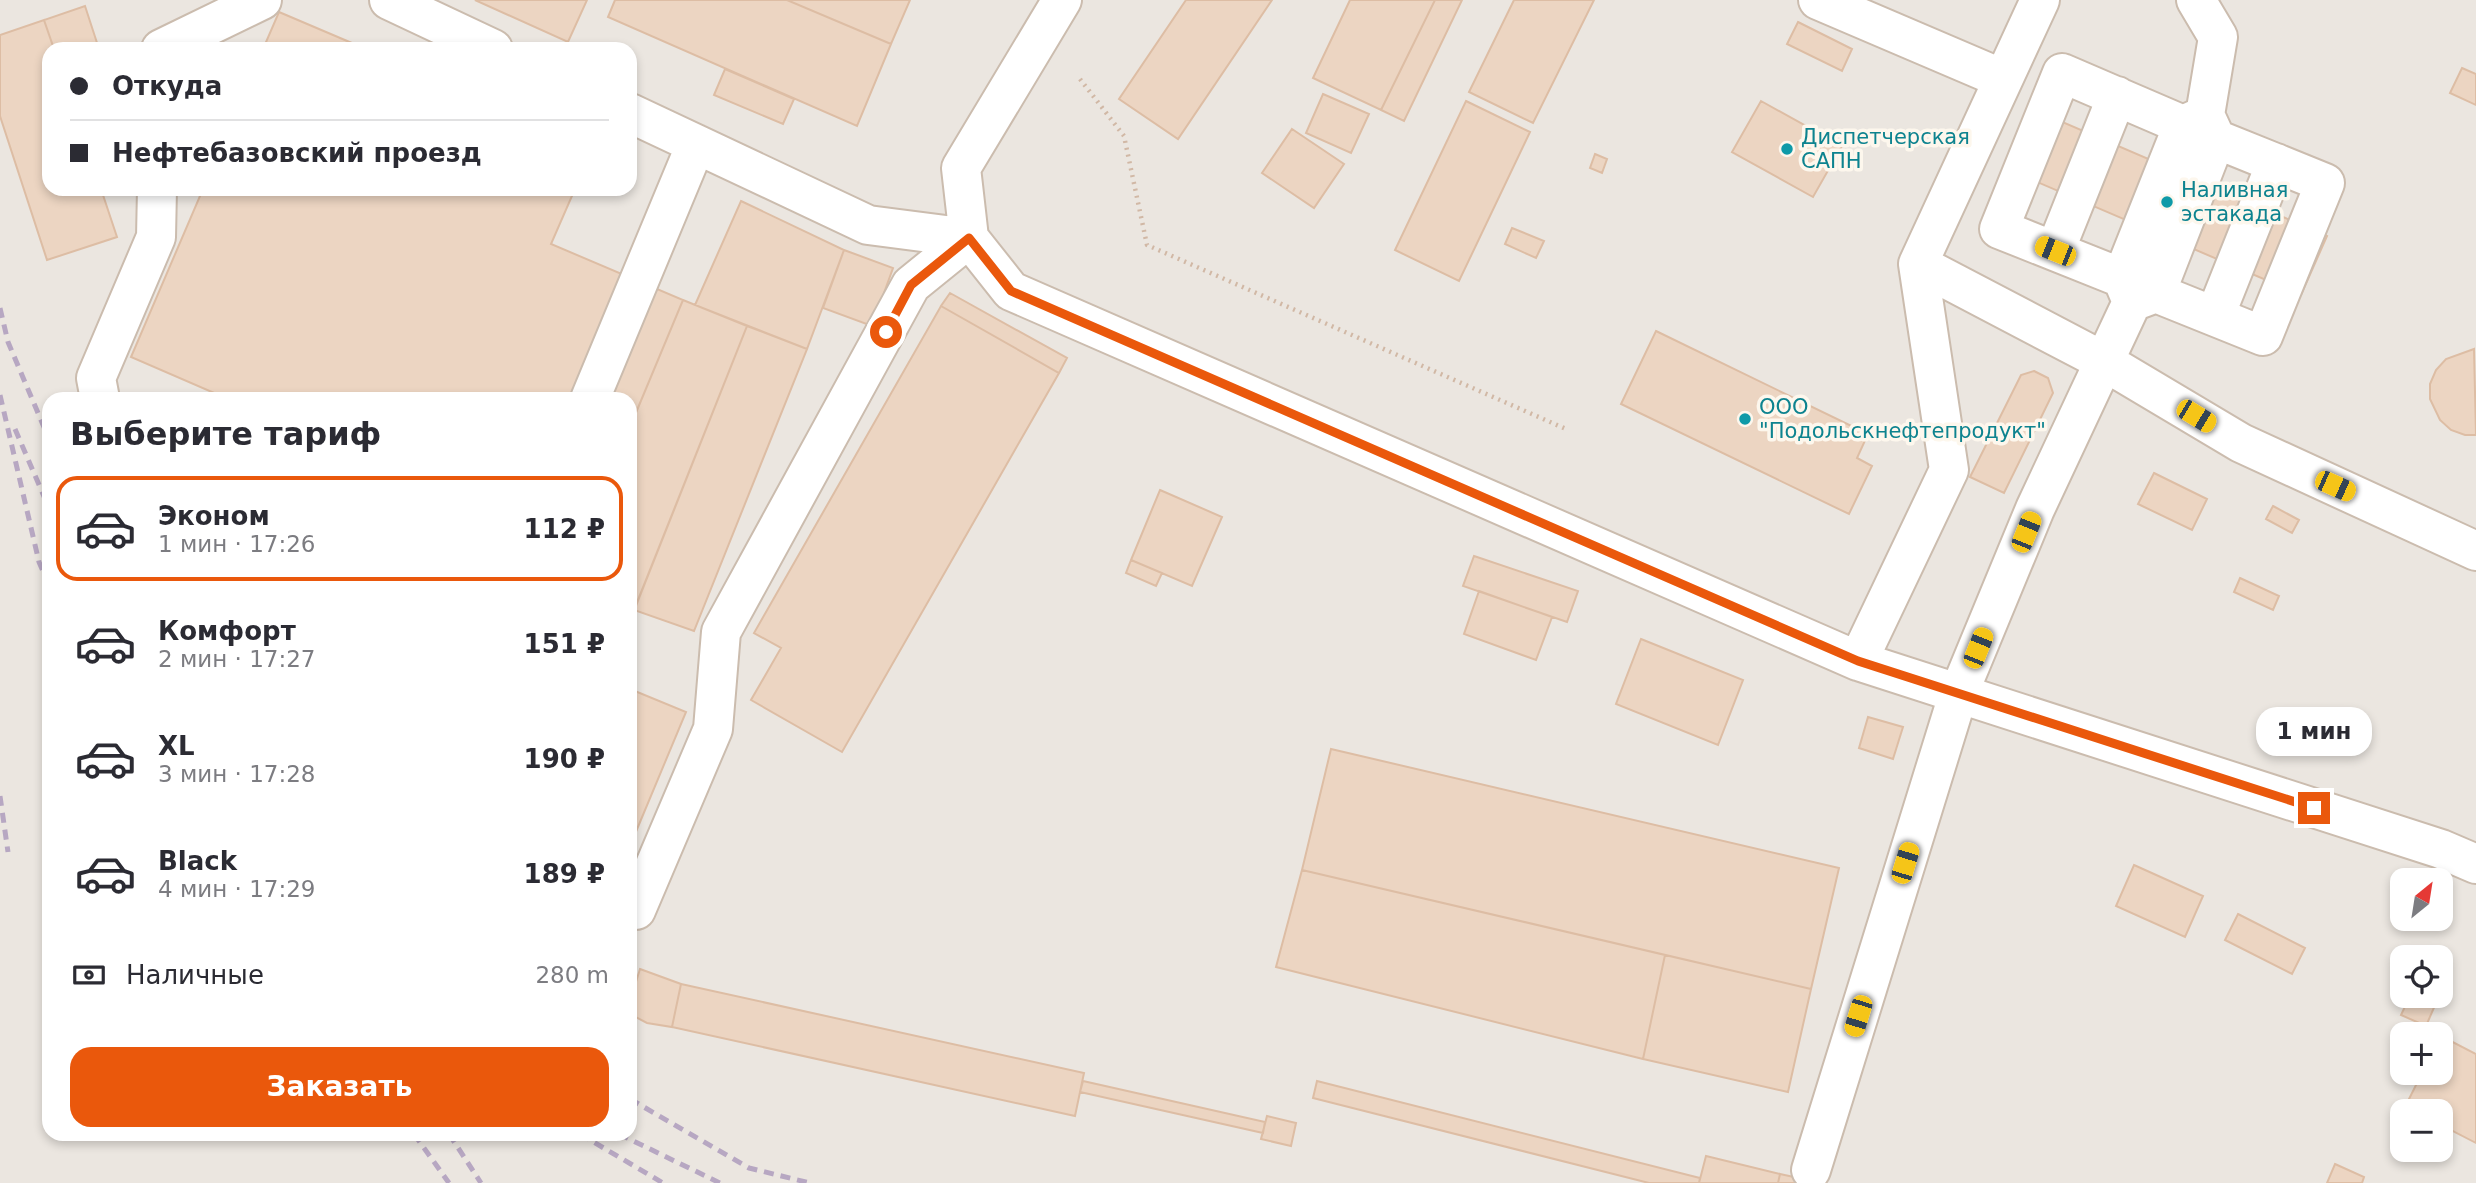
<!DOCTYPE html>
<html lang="ru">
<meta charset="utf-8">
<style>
body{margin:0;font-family:"DejaVu Sans",sans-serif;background:#f2f2f3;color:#2b2b33;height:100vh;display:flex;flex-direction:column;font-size:26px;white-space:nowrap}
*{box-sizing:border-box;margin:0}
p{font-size:23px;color:#7c7c81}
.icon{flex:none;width:38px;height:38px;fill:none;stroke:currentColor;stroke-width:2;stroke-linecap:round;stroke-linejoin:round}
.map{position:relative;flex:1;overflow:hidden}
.sheet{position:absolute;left:42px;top:392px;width:595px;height:749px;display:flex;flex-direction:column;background:#fff;border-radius:21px;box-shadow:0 4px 10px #0003}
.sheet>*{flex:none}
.banner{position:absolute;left:42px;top:42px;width:595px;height:154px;border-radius:21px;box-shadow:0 4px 10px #0003;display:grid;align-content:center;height:154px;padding:0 28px;background:#fff}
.needle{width:46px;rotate:30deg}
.tools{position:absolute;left:2390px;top:868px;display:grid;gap:14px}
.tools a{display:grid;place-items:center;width:63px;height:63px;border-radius:14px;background:#fff;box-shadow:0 4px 10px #0003;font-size:35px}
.end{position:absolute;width:32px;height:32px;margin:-16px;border:9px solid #ea580c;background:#fff;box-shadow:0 0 0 4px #fff}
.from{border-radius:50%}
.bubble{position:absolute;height:49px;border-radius:21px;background:#fff;box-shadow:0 4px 10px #0003;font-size:23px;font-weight:700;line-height:49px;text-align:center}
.car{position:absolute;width:21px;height:42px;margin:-21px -10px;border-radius:9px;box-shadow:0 0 5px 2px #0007;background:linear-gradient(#f5c518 24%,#345 0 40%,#f5c518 0 76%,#345 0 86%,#f5c518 0)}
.banner b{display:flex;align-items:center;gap:24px;height:66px;font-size:26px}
.banner b+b{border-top:2px solid #e1e1e2}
.banner i{width:18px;height:18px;background:#2b2b33}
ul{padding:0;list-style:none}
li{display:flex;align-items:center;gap:21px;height:105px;margin:0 14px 10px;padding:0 14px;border:4px solid transparent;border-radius:21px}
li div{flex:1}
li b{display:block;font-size:26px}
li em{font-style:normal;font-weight:700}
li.on{border-color:#ea580c}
li>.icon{width:63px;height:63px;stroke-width:1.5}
h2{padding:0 28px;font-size:32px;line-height:84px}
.pay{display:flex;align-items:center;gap:18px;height:77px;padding:0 28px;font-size:26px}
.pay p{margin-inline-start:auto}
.action{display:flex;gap:14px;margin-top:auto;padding:14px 28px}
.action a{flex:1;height:80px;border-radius:21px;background:#ea580c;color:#fff;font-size:28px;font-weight:700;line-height:80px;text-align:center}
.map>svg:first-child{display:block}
.industrial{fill:#ebe6e0;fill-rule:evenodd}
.building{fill:#ecd5c2;stroke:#ddbda4;stroke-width:2}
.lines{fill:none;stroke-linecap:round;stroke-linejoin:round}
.minor-casing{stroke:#cbbcae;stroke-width:42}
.path{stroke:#d1b8a5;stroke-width:4.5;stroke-dasharray:2 5;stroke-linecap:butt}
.minor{stroke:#fff;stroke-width:38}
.rail{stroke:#b7a7c2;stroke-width:5;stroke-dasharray:10 7;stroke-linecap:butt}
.route{stroke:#ea580c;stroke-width:9}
.culture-dot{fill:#0f9aa8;stroke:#fdf7ed;stroke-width:2.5}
.labels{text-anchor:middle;stroke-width:7;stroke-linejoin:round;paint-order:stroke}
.culture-label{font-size:21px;fill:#0d838f;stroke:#fdf7ed;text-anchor:start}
</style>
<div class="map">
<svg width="2476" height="1183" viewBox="0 0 2476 1183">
<rect width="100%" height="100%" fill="#faf3e7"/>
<path class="industrial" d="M0,0H2476V1183H0ZM49,49H630V189H49ZM49,399H630V1134H49ZM2403,880H2441V919H2403ZM2403,957H2441V996H2403ZM2403,1034H2441V1073H2403ZM2403,1111H2441V1150H2403Z"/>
<path class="building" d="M475,0H587L568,42Z
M615,0H787L891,44L857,126L608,17Z
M787,0H910L891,44Z
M1186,0H1272L1178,139L1119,99Z
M1350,0H1435L1381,110L1313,78Z
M1435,0H1462L1404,121L1381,110Z
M1514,0H1594L1533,123L1469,92Z
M85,6L99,49H54L44,20Z
M279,12L366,49H263Z
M44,20L54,49H49V189H101L117,237L47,260L0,116V35Z
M1798,22L1852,49L1842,71L1787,44Z
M2462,68L2476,74V105L2450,93Z
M725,69L794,99L783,124L714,95Z
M1323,94L1369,114L1351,153L1306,133Z
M1466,101L1530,132L1459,281L1395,250Z
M1761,101L1842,146L1813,197L1732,152Z
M2032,109L2327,236L2301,295L2007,169Z
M1292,129L1344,164L1314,208L1262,173Z
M1595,154L1607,159L1602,173L1590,168Z
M203,189H575L551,244L683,300L630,427V399H228L131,357Z
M741,201L844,250L807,349L695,305Z
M1512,228L1544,241L1536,258L1505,244Z
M844,250L893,268L872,326L823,308Z
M950,293L1067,358L1059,373L941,306Z
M683,300L747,326L630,621V427Z
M941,306L1059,373L842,752L751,700L781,648L754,633Z
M747,326L807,349L694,631L634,610Z
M1656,331L1868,434L1857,458L1872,466L1849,514L1621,404Z
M2474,349L2476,435H2465L2451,430L2440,420L2430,399V384L2436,370L2446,359Z
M2034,371L2048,378L2053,393L2004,493L1970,477L2021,375Z
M2154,473L2207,499L2192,530L2138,504Z
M1160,490L1222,517L1192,586L1131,560Z
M2273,506L2299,520L2292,533L2266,519Z
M1474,556L1578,591L1567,622L1463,586Z
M1131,560L1162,573L1156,586L1126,573Z
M2240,578L2279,596L2273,610L2234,592Z
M1479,591L1552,617L1536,660L1464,634Z
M1641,639L1743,680L1718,745L1616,704Z
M630,689L686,712L630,846Z
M1868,717L1903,727L1893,759L1859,748Z
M1331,749L1839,868L1811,989L1302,870Z
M2134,865L2203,896L2185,937L2116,906Z
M1302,870L1665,955L1643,1059L1276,967Z
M2238,914L2305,948L2292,974L2225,940Z
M1665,955L1811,989L1788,1092L1643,1059Z
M640,969L681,984L672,1027L647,1023L630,1014V982L635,985Z
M681,984L1084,1073L1075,1116L672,1027Z
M2410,996H2439L2426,1026L2401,1015Z
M2441,1036L2476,1054V1143L2441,1125V1111H2413L2405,1107L2422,1073H2441Z
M1083,1081L1265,1122L1263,1133L1080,1092Z
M1317,1081L1700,1178L1699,1183H1649L1313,1098Z
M1267,1116L1296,1123L1291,1146L1261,1139Z
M1706,1156L1780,1174L1778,1183H1699Z
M2335,1164L2364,1177L2362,1183H2327Z
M1780,1174L1817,1182V1183H1778Z"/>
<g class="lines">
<g class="minor-casing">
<path id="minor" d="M389,0L493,49
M1062,0L961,168L969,238L1011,291L1858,661L2441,849L2476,864
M1818,0L2003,79
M161,49L262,0
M630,113L868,225L969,238
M2055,251L2117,96
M1918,264L2105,362L2241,443L2476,551
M2122,278L2183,125
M2156,293L2216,139
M2132,302L2122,278L1999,229L2062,73L2183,125L2205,115
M2215,316L2276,163
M100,399L96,378L156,237L157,189
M590,399L696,144
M1858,661L1949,470L1918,264L2040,0
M636,910L713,729L721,632L911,285L969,238
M1811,1170L1958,695L2035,509L2132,302L2156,293L2263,336L2325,183L2216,139L2205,115L2218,37L2196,0"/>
</g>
<path class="path" d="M1080,79L1124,136L1147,245L1566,429"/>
<use href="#minor" class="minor"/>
<path class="rail" d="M0,308L8,342L49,439
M0,395L39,562L49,585
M15,429L49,508
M0,796L8,852
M630,1099L749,1168L810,1183
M414,1134L449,1183
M449,1134L481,1183
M580,1134L663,1183
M619,1134L720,1183"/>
</g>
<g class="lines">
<path class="route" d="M886,332L911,285L969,238L1011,291L1858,661L2314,808"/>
</g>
<g class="culture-dot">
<circle cx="1787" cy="149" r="7"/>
<circle cx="2167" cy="202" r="7"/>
<circle cx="1745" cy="419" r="7"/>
</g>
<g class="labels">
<g class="culture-label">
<text x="1801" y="144">Диспетчерская<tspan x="1801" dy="24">САПН</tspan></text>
<text x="2181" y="197">Наливная<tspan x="2181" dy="24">эстакада</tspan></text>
<text x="1759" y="414">ООО<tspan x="1759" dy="24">"Подольскнефтепродукт"</tspan></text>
</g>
</g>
</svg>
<div class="tools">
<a><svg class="needle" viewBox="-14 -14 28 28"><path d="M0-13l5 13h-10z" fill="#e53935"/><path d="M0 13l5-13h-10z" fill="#7c7c81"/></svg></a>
<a><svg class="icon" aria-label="locate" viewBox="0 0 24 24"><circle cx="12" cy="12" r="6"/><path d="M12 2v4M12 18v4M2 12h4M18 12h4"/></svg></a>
<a>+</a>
<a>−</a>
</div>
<i class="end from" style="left:886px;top:332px"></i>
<i class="end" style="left:2314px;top:808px"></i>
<div class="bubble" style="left:2256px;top:707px;width:116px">1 мин</div>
<i class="car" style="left:2055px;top:251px;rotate:292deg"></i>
<i class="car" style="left:2196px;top:416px;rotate:121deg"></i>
<i class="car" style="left:2335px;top:486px;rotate:114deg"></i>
<i class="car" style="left:2026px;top:532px;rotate:22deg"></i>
<i class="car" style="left:1978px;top:648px;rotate:22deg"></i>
<i class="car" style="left:1905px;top:863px;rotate:17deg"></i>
<i class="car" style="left:1858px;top:1016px;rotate:197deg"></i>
<div class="banner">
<b><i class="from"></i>Откуда</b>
<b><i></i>Нефтебазовский проезд</b>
</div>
<section class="sheet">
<h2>Выберите тариф</h2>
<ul>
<li class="on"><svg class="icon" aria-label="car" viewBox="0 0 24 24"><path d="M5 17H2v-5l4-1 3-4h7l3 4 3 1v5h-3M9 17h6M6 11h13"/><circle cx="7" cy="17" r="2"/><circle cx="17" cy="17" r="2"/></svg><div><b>Эконом</b><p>1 мин · 17:26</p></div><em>112 ₽</em></li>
<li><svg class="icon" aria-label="car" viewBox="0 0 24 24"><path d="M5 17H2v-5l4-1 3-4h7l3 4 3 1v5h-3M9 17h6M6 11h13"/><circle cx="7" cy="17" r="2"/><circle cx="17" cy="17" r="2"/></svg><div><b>Комфорт</b><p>2 мин · 17:27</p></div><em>151 ₽</em></li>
<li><svg class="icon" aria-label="car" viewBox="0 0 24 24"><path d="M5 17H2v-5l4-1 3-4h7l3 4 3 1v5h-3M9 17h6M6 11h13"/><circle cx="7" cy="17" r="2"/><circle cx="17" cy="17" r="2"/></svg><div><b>XL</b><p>3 мин · 17:28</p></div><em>190 ₽</em></li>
<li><svg class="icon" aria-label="car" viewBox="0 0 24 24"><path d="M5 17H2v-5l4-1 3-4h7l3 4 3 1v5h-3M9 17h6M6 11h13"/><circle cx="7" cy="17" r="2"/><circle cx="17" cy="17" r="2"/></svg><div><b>Black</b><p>4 мин · 17:29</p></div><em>189 ₽</em></li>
</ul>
<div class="pay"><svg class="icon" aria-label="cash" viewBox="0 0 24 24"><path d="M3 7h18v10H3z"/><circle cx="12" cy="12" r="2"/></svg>Наличные<p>280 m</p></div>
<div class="action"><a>Заказать</a></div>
</section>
</div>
